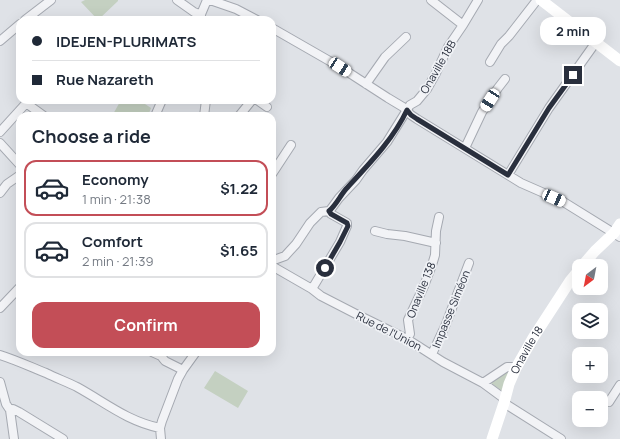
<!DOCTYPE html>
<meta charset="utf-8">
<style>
body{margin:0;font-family:Manrope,sans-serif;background:#f6f6f7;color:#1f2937;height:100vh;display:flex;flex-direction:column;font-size:15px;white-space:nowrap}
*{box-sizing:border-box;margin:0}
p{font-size:13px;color:#747a83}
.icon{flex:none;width:22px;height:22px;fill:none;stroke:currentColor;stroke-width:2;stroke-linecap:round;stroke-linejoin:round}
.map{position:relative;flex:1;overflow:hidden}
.details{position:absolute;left:16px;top:112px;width:260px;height:244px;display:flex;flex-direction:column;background:#fff;border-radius:12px;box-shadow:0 4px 16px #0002}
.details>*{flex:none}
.hud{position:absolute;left:16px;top:16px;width:260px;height:88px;border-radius:12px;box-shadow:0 4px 16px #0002;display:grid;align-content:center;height:88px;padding:0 16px;background:#fff}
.needle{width:26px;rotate:212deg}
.fabs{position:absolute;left:572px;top:259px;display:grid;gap:8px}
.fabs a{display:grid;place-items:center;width:36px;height:36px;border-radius:8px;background:#fff;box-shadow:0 4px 16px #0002;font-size:20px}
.end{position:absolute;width:18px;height:18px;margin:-9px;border:5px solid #292f3d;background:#fff;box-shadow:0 0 0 2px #fff}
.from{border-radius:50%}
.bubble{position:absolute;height:28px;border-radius:12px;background:#fff;box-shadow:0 4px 16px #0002;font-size:13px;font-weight:700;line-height:28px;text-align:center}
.car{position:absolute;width:12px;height:24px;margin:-12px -6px;border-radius:5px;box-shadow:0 0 3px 1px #0007;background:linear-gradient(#fff 24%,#345 0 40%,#fff 0 76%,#345 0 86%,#fff 0)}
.hud b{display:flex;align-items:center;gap:14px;height:38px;font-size:15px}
.hud b+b{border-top:1px solid #e0e1e3}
.hud i{width:10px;height:10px;background:#1f2937}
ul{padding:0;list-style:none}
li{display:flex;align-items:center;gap:12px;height:56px;margin:0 8px 6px;padding:0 8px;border:2px solid #e0e1e3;border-radius:12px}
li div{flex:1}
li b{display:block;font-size:15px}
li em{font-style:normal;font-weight:700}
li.active{border-color:#c34e57}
li>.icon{width:36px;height:36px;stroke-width:1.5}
h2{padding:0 16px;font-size:18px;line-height:48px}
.primary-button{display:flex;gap:8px;margin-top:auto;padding:8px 16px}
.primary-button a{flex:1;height:46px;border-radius:12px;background:#c34e57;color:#fff;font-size:16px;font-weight:700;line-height:46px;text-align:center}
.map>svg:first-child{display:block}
.green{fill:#c4d0c1}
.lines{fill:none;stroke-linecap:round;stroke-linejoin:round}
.street-casing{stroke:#a5a9b1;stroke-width:10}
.street{stroke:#f2f3f6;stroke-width:8}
.secondary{stroke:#fff;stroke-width:11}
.route{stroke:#292f3d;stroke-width:5}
.labels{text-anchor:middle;stroke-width:3.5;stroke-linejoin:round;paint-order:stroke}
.street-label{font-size:11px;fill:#292f3d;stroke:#eff1f5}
</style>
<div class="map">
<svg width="620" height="439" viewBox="0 0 620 439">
<rect width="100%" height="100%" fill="#dfe2e7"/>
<path class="green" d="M85,0H118V1L98,20L81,2Z
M121,100H139L151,108L148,116H112Z
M215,371L248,391L238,408L204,388Z
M509,371L502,391L491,383Z"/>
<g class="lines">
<g class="street-casing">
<path id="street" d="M177,0L194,12L201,15
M210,0L236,9L257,20
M431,0L463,25
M199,19L207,0
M25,20L51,0
M272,28L340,67L388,98L403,107L411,115L417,119L521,183L562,201L620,237
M0,41L20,24
M490,62L501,44L509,36L537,0
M366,84L385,57L406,37
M257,100L267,107
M26,103L44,116
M155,116L162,100
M204,116L206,100
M239,116L252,100
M0,132L29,100
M0,143L20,165
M465,148L482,112L498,88L505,79
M272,174L291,145
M508,175L549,108L596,42
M0,193L7,184L20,175
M375,231L387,234L405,236L436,243
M272,263L274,260L285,256L296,244L310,223L321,212L329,211L331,209L339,198L356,180L363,170L387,142L410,105L417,101L427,89L436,73L448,47L463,25L478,0
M272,266L312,289L321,296L356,314L407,339L443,362L483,383L502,397L505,398
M312,289L340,242L347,226V223L331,214L329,211
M0,308L20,287
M407,339L410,334L408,320L424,286L432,265L435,255L436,231L439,217
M152,352L161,356L165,361L183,370
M432,354L446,324L469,263
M0,355C16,360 31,367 46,373C56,378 67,382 77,387C106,403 127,421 160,428
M0,382L6,404L10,410L14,439
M483,383L507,367H512L516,368
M609,402L620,385
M504,403L561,439
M10,410L13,409L19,412L63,439
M161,439L160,428L162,421L178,379L183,370L196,352"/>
</g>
<use href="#street" class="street"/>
<g class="secondary">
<path d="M541,0L620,61"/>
<path d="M582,266L595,251L614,233L620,224"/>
<path id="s1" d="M492,439L504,403L509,384L516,368L533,338L570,281L579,270"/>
</g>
</g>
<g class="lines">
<path class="route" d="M325,268L340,242L348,226L347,223L331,214L329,211C336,205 340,196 346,189C368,165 393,140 407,110L411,115L417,119L508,175L549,108L573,75"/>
</g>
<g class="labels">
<g class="street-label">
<text transform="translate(438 67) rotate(-60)" y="4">Onaville 18B</text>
<text transform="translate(421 290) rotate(-68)" y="4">Onaville 138</text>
<text transform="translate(451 309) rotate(-68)" y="4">Impasse Siméon</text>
<text transform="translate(389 331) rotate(27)" y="4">Rue de l'Union</text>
<text dy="4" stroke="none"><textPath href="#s1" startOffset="96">Onaville 18</textPath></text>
</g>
</g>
</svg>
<div class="fabs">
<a><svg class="needle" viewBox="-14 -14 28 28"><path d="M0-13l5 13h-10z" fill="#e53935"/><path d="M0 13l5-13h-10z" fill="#747a83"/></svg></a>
<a><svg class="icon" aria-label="layers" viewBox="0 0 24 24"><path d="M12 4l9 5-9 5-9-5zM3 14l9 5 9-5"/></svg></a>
<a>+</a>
<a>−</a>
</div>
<i class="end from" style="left:325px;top:268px"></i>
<i class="end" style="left:573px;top:75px"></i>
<div class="bubble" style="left:540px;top:17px;width:66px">2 min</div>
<i class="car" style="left:340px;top:67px;rotate:123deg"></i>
<i class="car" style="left:490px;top:100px;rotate:213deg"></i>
<i class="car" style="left:554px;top:198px;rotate:114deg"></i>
<div class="hud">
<b><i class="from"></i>IDEJEN-PLURIMATS</b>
<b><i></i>Rue Nazareth</b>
</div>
<section class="details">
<h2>Choose a ride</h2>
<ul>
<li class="active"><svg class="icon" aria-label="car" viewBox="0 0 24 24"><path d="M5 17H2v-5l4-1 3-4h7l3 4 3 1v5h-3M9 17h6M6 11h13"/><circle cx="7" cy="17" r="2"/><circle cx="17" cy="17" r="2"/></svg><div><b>Economy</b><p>1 min · 21:38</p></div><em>$1.22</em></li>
<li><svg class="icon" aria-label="car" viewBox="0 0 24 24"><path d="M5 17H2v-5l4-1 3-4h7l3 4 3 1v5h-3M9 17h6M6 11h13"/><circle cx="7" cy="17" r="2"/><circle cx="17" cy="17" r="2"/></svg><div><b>Comfort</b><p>2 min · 21:39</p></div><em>$1.65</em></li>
</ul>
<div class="primary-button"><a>Confirm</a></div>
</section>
</div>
